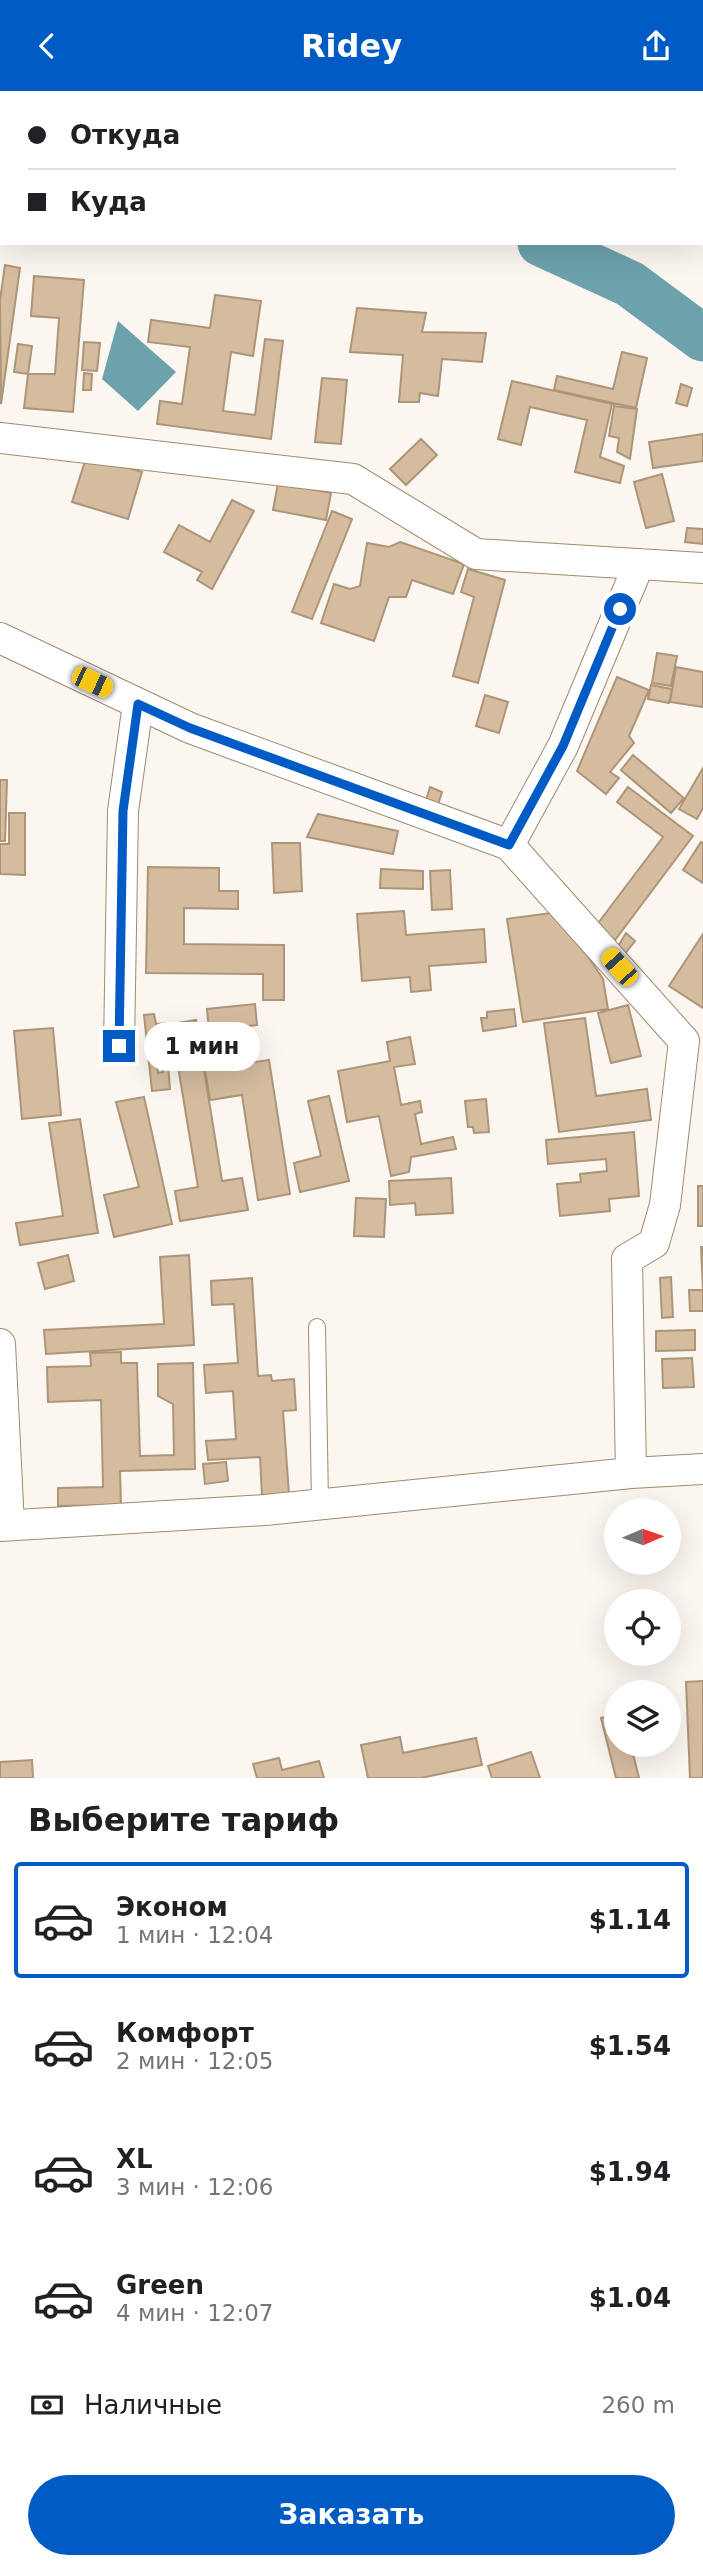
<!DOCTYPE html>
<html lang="ru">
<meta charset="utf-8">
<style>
body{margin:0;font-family:"DejaVu Sans",sans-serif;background:#f6f6f6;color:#202124;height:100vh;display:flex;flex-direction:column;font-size:26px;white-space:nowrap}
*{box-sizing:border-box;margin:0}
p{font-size:23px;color:#757577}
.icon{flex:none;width:38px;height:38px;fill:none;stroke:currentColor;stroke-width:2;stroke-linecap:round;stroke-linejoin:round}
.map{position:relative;height:1687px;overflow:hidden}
.panel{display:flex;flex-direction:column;background:#fff;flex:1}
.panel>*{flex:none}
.hud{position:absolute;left:0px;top:0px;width:704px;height:154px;box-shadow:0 7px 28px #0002;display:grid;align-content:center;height:154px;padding:0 28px;background:#fff}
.needle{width:46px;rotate:88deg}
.tools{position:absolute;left:604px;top:1407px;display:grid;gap:14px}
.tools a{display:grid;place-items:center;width:77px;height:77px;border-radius:50%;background:#fff;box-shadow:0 7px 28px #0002;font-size:35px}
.end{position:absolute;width:32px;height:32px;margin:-16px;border:9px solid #005bc4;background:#fff;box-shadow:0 0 0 4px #fff}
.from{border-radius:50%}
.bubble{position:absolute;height:49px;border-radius:24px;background:#fff;box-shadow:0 7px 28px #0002;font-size:23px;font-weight:700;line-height:49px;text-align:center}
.car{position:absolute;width:21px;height:42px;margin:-21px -10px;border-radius:9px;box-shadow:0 0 5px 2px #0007;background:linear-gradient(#f5c518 24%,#345 0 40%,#f5c518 0 76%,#345 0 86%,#f5c518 0)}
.hud b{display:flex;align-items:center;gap:24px;height:66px;font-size:26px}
.hud b+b{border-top:2px solid #e0e0e0}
.hud i{width:18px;height:18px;background:#202124}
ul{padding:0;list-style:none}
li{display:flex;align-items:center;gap:21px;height:116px;margin:0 14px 10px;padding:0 14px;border:4px solid transparent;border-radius:7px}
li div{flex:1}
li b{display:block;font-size:26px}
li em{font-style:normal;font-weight:700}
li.active{border-color:#005bc4}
li>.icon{width:63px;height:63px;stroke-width:1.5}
h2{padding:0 28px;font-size:32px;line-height:84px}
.pay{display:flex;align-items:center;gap:18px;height:77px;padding:0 28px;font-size:26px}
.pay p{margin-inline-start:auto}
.action{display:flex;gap:14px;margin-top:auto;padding:14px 28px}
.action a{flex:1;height:80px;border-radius:42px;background:#005bc4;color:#fff;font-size:28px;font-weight:700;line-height:80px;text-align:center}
header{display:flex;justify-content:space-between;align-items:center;height:91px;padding:0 28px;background:#005bc4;color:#fff;font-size:32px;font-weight:700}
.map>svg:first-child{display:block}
.water{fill:#6da2ac}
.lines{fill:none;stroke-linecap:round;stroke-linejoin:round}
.river{stroke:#6da2ac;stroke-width:47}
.building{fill:#d5bc9f;stroke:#ad9579;stroke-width:2}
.lane-casing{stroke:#a18a6d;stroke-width:18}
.street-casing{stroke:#a18a6d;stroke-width:32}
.lane{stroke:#fff;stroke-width:16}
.street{stroke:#fff;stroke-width:30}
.route{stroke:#005bc4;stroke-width:9}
</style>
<header><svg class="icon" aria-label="back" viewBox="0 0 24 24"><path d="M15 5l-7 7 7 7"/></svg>Ridey<svg class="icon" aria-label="share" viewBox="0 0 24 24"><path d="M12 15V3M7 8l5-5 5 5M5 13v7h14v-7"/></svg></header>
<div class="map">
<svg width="703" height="1687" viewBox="0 0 703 1687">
<rect width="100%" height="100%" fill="#fbf6f0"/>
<path class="water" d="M118,230L176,281L138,320L102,288Z"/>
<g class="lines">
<path class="river" d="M203,0L207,2
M541,152L630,193L703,247"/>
</g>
<path class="building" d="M5,174L20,177L1,313L0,209Z
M34,185L84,189L73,321L24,317L28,283H55L59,227L31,225Z
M215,204L261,210L253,265L231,261L223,320L255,324L265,248L283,250L271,348L157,333L160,310L182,313L190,256L148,251L151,229L210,237Z
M357,217L426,222L422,241L486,242L482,271L442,268L438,305L420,302L419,311H399L403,264L350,261Z
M84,251L100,252L97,280L82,279Z
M18,253L32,255L28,283L14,281Z
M622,261L647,267L636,317L554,299L557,285L613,298Z
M84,282L92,283L91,299H83Z
M322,287L347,289L341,353L315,351Z
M512,290L612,313L600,366L624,375L620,392L575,381L587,329L530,316L521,354L498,348Z
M681,293L692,297L687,315L676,312Z
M614,315L637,318L630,368L617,361L619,347L609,345Z
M703,343V370L653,377L649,351Z
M421,348L437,364L406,394L390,378Z
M87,364L142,381L128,428L72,411Z
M662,383L674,430L646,437L634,391Z
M278,392L331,402L326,429L273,419Z
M232,409L254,420L212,498L197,489L202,481L164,461L179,434L210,451Z
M332,420L352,428L312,528L292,521Z
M687,437L703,438V453L685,451Z
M400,451L464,473L453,503L412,489L406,506H389L374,550L321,532L334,493L350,498L360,495L367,452L389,456Z
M468,478L505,489L478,592L453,585L474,506L461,501Z
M657,562L677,565L671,595L652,592Z
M676,576L703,581V616L670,611Z
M617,586L649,599L629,645L634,652L610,681L619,687L606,703L577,680Z
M651,594L672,598L669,612L648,608Z
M485,604L508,611L499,642L476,635Z
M633,664L684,707L671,722L621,679Z
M703,677V717L697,728L679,718Z
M0,689H7L5,750H0Z
M430,696L442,701L436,720L424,716Z
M628,696L693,745L615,849L596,835L663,746L617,711Z
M9,722H25V784L0,783V753H9Z
M318,723L398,740L393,763L307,746Z
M701,751L703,752V792L683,779Z
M272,752H300L302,800L274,802Z
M148,776L219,777V800H238V818L184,817V853L284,854V909H263V883L146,882Z
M381,778L423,780V798L380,797Z
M450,779L452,818L432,819L430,780Z
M404,820L406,844L484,838L486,871L429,875L431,899L411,901L410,886L362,890L357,823Z
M558,821L603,888L608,918L523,931L507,828Z
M626,842L635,850L623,865L617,857Z
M703,843V917L669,895Z
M255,913L257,934L209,940L207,918Z
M628,914L641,965L611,972L598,922Z
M514,918L516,935L483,940L481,927H487V921Z
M154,923L156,933L168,932L171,962L156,964L158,982L163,981L162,974H168L170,998L152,1000L144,924Z
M585,927L596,1005L647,998L651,1029L559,1041L544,932Z
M196,929L222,1090L242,1087L248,1119L180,1130L175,1100L198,1096L171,933Z
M53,937L61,1024L22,1028L14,940Z
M410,946L415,973L394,976L401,1014L420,1010L422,1021L415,1023L421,1053L453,1046L456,1058L411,1066L409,1081L391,1085L379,1025L347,1031L338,980L390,970L387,951Z
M269,969L290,1103L258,1109L242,1004L210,1009L205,979Z
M329,1005L349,1090L300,1101L294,1072L321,1065L308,1010Z
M144,1006L172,1133L114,1146L104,1104L139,1096L116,1011Z
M486,1008L489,1041L474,1042L473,1036H468L465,1010Z
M80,1028L98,1142L20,1154L16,1132L63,1125L49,1032Z
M634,1041L639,1105L609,1108L610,1120L560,1125L557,1093L581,1091L580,1083L607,1080L606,1068L548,1073L546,1049Z
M451,1087L453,1122L416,1124L415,1112L390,1114L389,1090Z
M698,1095H703V1135H698Z
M356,1107L386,1108L384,1146L354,1145Z
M701,1156H703V1220H690L689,1199H703Z
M68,1164L74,1190L45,1198L38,1172Z
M189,1164L194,1254L46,1263L44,1239L164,1233L160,1166Z
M671,1186L673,1226L662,1227L660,1187Z
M252,1187L258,1285L271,1284L272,1290L294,1288L296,1319L283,1320L289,1403L262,1405L260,1366L208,1369L206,1350L236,1348L233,1300L206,1302L204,1274L238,1272L234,1213L212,1214L211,1190Z
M695,1239V1259L656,1260V1240Z
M121,1261V1272H137L140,1365L174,1364L173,1313L158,1305V1273L193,1272L195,1378L120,1380L121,1414L58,1415V1397L103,1396L101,1309L48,1311L47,1276L91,1275L90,1262Z
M692,1267L694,1296L663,1297L662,1268Z
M226,1371L228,1390L205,1393L203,1373Z
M703,1590V1687H690L686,1591Z
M616,1623V1654H631L639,1687H616L601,1627Z
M400,1646L403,1662L476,1647L482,1674L421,1687H368L361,1654Z
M531,1661L540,1687H492L488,1675Z
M279,1667L282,1679L319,1670L324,1687H257L253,1673Z
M32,1669L33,1687H0V1671Z"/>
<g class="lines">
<g class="lane-casing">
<path id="lane" d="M317,1236L320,1413"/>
</g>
<g class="street-casing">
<path id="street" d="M0,347L353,388L476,463L703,477
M0,547L190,637L509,754L684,950L665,1114L654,1152L627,1168L631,1382
M509,754L563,655L639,473
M119,955L123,720L138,613
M0,1253L9,1434
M0,1435L265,1419L631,1382L703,1378"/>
</g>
<use href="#lane" class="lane"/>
<use href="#street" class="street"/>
</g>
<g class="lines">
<path class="route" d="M119,955L123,720L138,613L190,637L509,754L563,655L620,518"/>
</g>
</svg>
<div class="tools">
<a><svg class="needle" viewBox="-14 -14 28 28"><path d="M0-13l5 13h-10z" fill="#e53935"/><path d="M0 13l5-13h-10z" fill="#757577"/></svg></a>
<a><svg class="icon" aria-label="locate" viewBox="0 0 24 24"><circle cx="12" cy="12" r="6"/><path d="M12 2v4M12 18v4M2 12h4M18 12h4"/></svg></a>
<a><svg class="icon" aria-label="layers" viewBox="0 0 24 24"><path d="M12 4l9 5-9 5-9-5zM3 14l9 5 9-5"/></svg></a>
</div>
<i class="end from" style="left:620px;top:518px"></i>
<i class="end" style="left:119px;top:955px"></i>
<div class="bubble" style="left:144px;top:931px;width:116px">1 мин</div>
<i class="car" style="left:92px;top:591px;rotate:115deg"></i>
<i class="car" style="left:619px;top:876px;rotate:318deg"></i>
<div class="hud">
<b><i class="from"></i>Откуда</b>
<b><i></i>Куда</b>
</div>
</div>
<section class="panel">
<h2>Выберите тариф</h2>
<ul>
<li class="active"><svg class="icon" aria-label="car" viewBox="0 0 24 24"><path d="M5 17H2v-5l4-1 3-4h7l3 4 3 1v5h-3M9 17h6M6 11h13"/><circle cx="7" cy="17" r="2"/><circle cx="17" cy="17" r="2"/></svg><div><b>Эконом</b><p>1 мин · 12:04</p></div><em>$1.14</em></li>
<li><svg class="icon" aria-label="car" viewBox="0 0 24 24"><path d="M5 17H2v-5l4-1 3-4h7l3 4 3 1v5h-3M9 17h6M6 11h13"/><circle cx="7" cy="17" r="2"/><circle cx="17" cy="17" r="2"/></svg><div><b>Комфорт</b><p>2 мин · 12:05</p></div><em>$1.54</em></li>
<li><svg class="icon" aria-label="car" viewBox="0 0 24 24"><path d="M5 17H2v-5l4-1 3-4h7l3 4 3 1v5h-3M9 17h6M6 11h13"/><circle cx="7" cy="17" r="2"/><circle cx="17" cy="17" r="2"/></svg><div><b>XL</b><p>3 мин · 12:06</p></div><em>$1.94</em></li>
<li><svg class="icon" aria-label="car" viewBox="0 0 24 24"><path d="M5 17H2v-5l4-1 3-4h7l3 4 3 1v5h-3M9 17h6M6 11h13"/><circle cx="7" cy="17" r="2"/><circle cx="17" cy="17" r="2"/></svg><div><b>Green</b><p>4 мин · 12:07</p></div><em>$1.04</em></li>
</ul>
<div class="pay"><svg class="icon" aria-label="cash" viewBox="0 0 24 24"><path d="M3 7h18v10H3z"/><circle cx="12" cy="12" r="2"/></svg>Наличные<p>260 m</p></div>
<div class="action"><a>Заказать</a></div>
</section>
